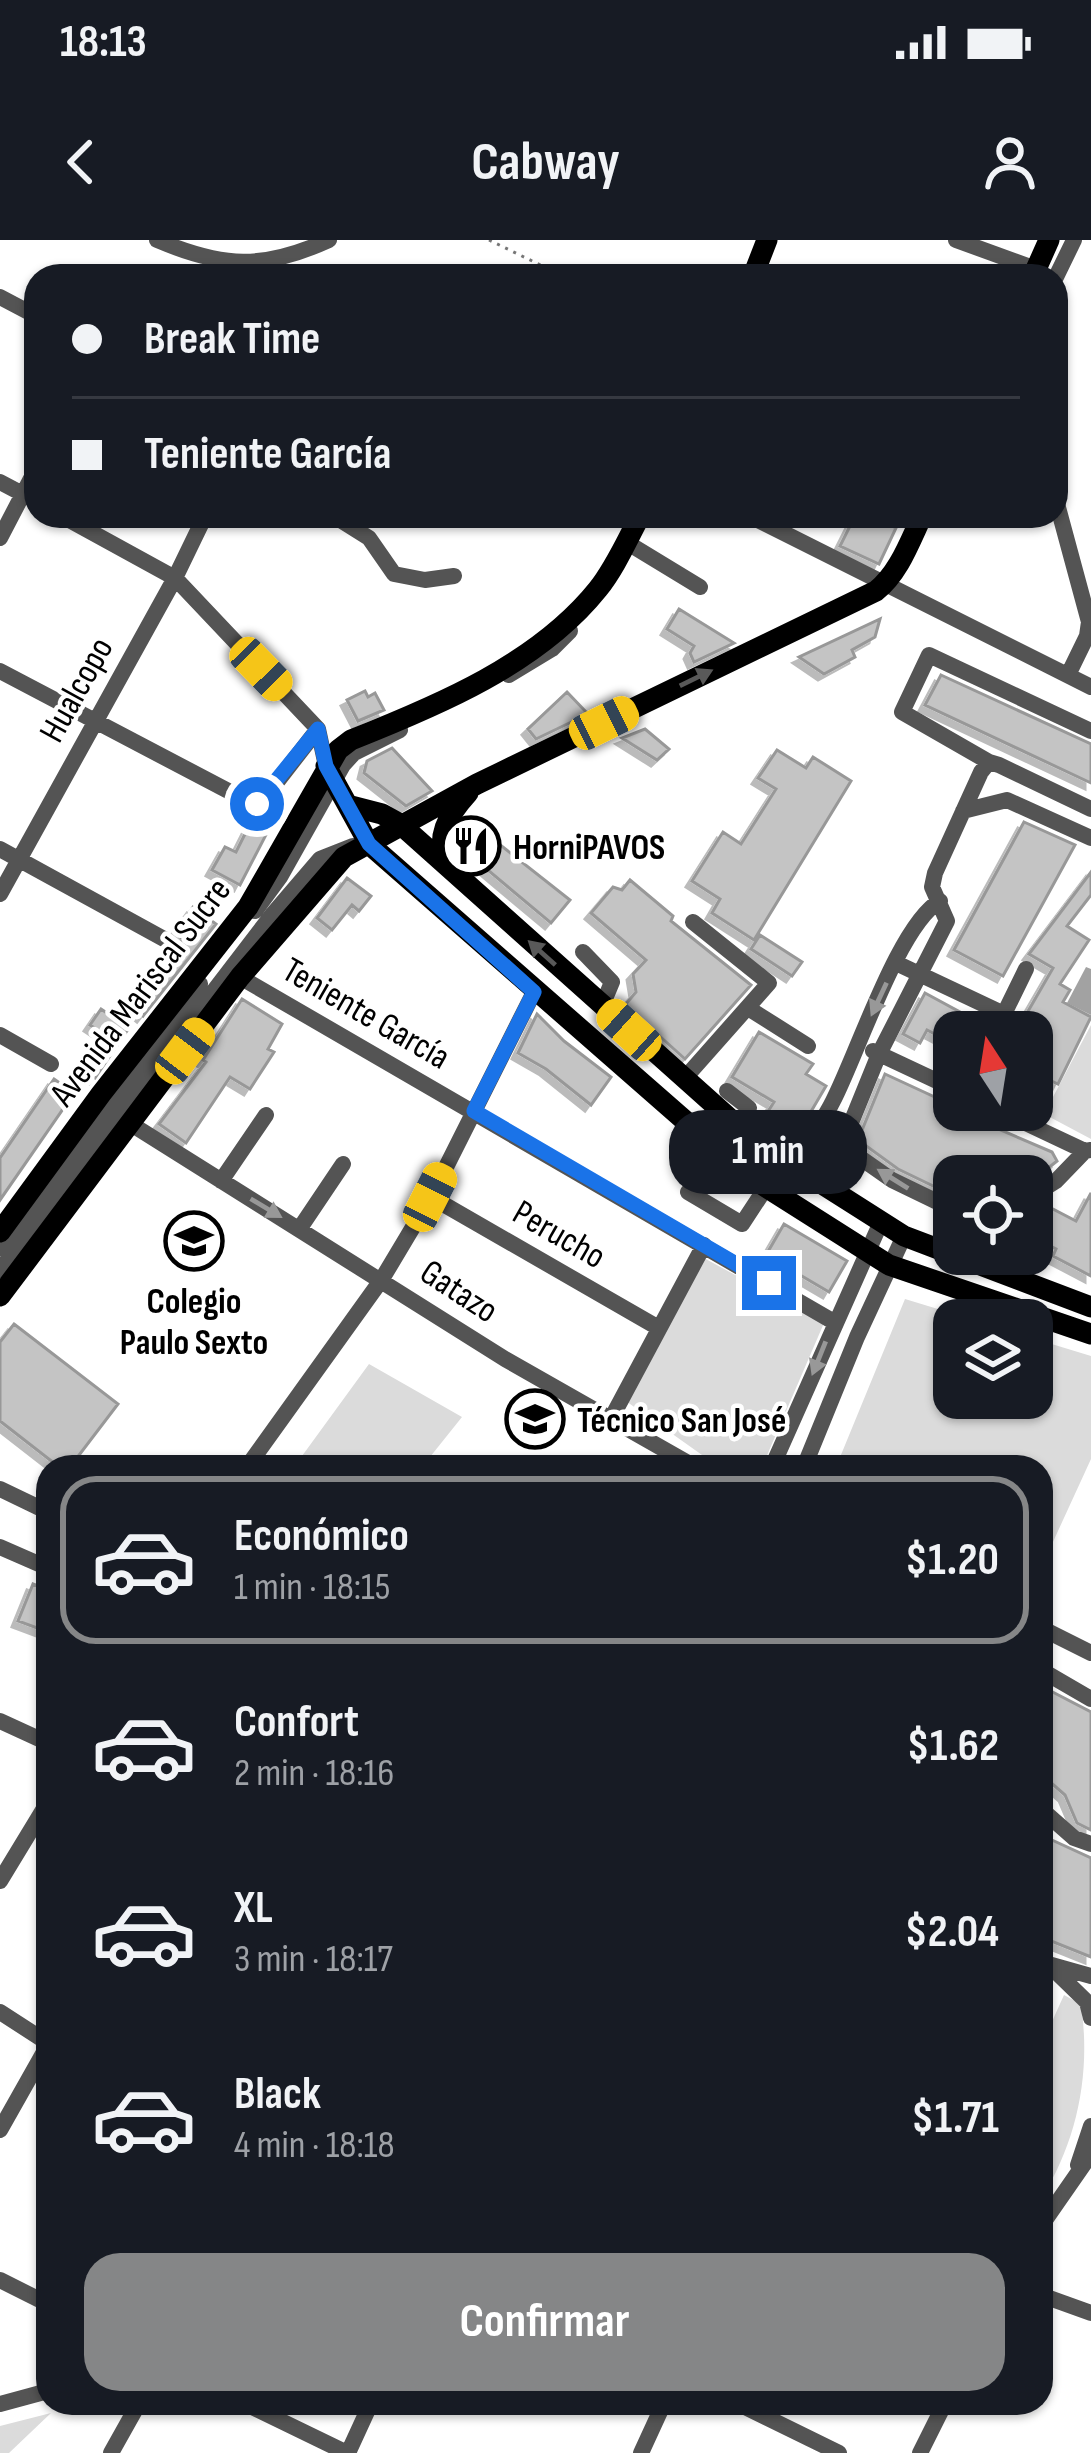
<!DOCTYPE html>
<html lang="es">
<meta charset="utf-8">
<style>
body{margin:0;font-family:"Sofia Sans Condensed",sans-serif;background:#20242c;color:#f1f3f6;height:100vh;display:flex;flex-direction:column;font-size:45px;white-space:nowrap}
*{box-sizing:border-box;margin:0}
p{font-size:39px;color:#9ea1a6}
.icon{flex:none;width:66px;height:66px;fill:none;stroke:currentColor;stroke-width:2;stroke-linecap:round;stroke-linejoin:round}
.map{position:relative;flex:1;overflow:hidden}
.details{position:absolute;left:36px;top:1215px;width:1017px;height:960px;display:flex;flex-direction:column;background:#171b24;border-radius:36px;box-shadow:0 3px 9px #0004}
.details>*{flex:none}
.top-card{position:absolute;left:24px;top:24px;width:1044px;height:264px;border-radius:36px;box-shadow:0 3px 9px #0004;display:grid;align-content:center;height:264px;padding:0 48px;background:#171b24}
.needle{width:78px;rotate:348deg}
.controls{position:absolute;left:933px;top:771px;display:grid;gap:24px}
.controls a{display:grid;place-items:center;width:120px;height:120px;border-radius:24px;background:#171b24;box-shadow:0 3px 9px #0004;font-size:60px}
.end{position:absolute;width:54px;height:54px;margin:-27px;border:15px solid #1a73e8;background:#fff;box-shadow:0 0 0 6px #fff}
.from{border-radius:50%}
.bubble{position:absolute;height:84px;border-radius:36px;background:#171b24;box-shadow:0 3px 9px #0004;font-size:39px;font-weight:700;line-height:84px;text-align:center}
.car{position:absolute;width:36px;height:72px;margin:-36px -18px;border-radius:15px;box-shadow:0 0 9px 3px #0007;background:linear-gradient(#f5c518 24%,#345 0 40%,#f5c518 0 76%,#345 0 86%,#f5c518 0)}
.top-card b{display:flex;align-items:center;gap:42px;height:114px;font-size:45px}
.top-card b+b{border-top:3px solid #363941}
.top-card i{width:30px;height:30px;background:#f1f3f6}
ul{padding:21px 0 0;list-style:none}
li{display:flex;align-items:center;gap:36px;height:168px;margin:0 24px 18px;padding:0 24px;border:6px solid transparent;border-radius:36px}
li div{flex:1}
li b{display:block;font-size:45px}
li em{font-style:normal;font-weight:700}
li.active{border-color:#858687}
li>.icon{width:108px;height:108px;stroke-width:1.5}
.button{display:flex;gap:24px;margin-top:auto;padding:24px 48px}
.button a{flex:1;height:138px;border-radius:36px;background:#858687;color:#fff;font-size:48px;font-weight:700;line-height:138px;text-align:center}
.status{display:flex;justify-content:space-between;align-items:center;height:84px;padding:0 60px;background:#171b24;direction:ltr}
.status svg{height:33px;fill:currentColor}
header{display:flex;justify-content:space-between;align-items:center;height:156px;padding:0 48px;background:#171b24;font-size:54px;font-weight:700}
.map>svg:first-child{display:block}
.green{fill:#dbdbdb}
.water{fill:#a2a2a2}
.building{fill:#c4c4c4;stroke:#989898;stroke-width:3;filter:url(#shadow)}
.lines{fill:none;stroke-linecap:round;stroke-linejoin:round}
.path{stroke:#767676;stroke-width:3;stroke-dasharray:3 6;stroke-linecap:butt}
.minor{stroke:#545454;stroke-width:16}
.major{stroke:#000;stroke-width:21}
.oneway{fill:#595959}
.oneway2{fill:#989898}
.route{stroke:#1a73e8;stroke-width:15}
.labels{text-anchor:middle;stroke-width:9;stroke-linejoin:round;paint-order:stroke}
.street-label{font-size:36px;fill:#000;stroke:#fff}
.poi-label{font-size:36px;font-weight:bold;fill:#000;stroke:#fff;text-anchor:start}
</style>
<div class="status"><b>18:13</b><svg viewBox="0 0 49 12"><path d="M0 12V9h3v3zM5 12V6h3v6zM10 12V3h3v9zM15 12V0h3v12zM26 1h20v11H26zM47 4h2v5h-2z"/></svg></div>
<header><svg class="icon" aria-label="back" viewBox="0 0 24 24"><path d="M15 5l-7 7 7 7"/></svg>Cabway<svg class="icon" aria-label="person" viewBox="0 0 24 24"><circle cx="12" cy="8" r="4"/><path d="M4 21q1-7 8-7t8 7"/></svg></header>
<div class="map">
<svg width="1091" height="2213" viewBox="0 0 1091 2213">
<defs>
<filter id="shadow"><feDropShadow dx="-6" dy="6" stdDeviation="0" flood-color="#0004"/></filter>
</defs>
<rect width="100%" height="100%" fill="#fff"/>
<path class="green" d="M1091,785V899L1044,874Z
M702,1017L824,1083L762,1227H719L623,1159Z
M905,1059L974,1080H954V1158H1032V1098L1091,1116V1219L1041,1328V1227H836Z
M369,1124L462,1177L422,1227H294Z
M1064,1755L1081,1764C1091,1832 1078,1900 1041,1959V1806Z
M51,2173L9,2213H0V2186Z"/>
<path class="water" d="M1086,727L1091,729V775L1067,763Z"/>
<path class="building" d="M855,276H870L896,288L879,324L840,306Z
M679,369L734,403L694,422L690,413L694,406L667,389Z
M880,379L875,397L852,410L855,417L824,434L799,417Z
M941,435L1091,504V543L925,465Z
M365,451L368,457L375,453L384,470L358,481L347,460Z
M567,452L588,474L536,499L528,489Z
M645,489L669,509L657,520L622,498Z
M392,508L432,551L406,566L364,533L367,521Z
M777,510L806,528L813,517L851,541L754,700L712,673L720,659L692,641L723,592L741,604L776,549L758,538Z
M252,580L269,589L240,645L212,630L225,607L236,612Z
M1024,582L1075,605L1003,736L954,710Z
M475,585L570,660L551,683L464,610L467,594Z
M1091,632V655L1067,686L1089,700L1060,744L1070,750L1063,762L1091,777L1058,844L1032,832V792H1016L1053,728L1029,714Z
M347,638L371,656L359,671L352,665L332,690L317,678Z
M630,640L673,676L671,681L751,745L685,819L625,765L636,752L633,734L646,720L591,673L613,647L622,650Z
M193,667L216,684L143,776L132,767L182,699L175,692Z
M760,695L802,722L792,736L751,709Z
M925,753L997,792H954V804L927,790L920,803L903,794Z
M242,759L282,784L268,809L274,812L250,849L230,837L186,903L159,884L206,822L203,820Z
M101,769L129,788L95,838L79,827L102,793L90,785Z
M537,774L564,801L611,837L591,865L546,829L518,813Z
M759,792L813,824L806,834L826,846L799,892L767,873L774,862L732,837Z
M885,834L954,866V870L1052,912L1057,921L1032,941V936H954V956L898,929L858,900Z
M54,839L74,853L0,960V918Z
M1091,953V1036L1053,1016L1056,1009L1033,997L1049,967L1076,981Z
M784,984L847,1021L829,1052L766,1015Z
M14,1084L118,1164L70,1227H59L0,1181V1102Z
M33,1344L48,1350V1392L18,1381Z
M1041,1446L1091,1472V1590L1077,1583L1065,1555L1041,1534Z
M1041,1595L1091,1618V1717L1041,1697Z"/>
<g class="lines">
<path class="path" d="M489,0L563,36
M68,834L86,844"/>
<path class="minor" d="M157,0C223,28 263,30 329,0
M956,0L1036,29
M1056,37L1074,0
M0,57L36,76
M0,242L36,261
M1056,260L1089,382L1087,396L1068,435
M62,276L175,338L318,489L326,526
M334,276L369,298L394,334L425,340L454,336
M750,276L1091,447
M0,298L36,229
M626,302L700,347
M0,431L253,564L262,561L318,489
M509,435L552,409L570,391
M989,522L902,472L929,415L1091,491
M963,571L1007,560L1091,598
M0,609L164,699
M0,654L175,338L205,276
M255,671L280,637L343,525L354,513L400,490
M583,712L612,742L602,766
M896,723L1004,774L1026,729
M240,737L834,1082
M748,768L808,806
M0,795L51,824
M873,811L954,849
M684,839L769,743L693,682
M727,851L749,868L736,884
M998,870L1085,911L1091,910
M131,884L505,1119L695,1227
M842,905L879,814L947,681L932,647L935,633L981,532L989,522L999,525L1091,569
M792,925C807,904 822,883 833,861C857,815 899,684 940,661
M221,941L266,875
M820,941L842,905L892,940L954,970
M688,952L742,984L765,949
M1032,956L1056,941L1085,911
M431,957L657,1087
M300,988L343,924
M0,1008L200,744
M1032,1011L1037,1014
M0,1030L272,675L320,619L353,606
M612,1177L704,1005
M247,1227L382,1039L431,957L534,752
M772,1227L881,982
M804,1227L857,1097L904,996
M0,1249L48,1272
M0,1307L48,1328
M1041,1388L1091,1413
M1041,1430L1091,1459
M0,1481L48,1503
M1041,1569L1074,1598L1091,1604
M0,1641L48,1562
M1041,1722L1091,1736
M1051,1727L1087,1762L1091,1778
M0,1772L48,1803
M0,1890L48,1805
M1078,1925L1091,1886
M1041,1986L1091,1914
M0,2040L48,2064
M1041,2055L1091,2073
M244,2163L347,2213
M737,2163L839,2213
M0,2164L48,2151
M111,2213L139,2163
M348,2213L371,2163
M641,2213L664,2163
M920,2213L945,2163"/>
<path class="major" d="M753,36L767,0
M1033,36L1049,0
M326,526L369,604L747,935L889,1025L1091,1094
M351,566L382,574L400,584L756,902L904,996L1091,1067
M448,626C434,598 448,575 468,553
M0,992L101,854L248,667L338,510L351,500C437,466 538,424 598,349C615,328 627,300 640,276
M0,1056L240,737L344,617L477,544L876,351C899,333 910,301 922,276"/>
</g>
<defs><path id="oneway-solid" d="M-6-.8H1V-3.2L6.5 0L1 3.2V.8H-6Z" transform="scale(3)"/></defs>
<g class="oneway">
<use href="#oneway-solid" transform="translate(696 438) rotate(-26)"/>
<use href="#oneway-solid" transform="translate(542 713) rotate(-138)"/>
</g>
<g class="oneway2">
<use href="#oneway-solid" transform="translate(879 759) rotate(115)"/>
<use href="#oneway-solid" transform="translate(893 939) rotate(-148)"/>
<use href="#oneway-solid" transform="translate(266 968) rotate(31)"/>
<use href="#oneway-solid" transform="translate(819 1118) rotate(112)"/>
</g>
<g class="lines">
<path class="route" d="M257,564L318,489L326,526L369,604L534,752L474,871L769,1043"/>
</g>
<defs>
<g id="restaurant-ring" transform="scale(3)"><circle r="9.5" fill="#fff" stroke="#000" stroke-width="1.5"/><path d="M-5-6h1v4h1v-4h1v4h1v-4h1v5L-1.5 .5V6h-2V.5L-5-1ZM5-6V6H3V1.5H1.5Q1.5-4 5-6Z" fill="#000"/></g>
<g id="university-ring" transform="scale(3)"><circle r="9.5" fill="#fff" stroke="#000" stroke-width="1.5"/><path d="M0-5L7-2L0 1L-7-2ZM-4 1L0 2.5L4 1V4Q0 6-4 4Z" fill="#000"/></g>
</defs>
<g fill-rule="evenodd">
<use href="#restaurant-ring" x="471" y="606"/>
<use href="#university-ring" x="194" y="1001"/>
<use href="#university-ring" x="535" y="1179"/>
</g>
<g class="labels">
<g class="street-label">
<text transform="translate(75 449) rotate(-61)" y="13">Hualcopo</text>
<text transform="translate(139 751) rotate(-53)" y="13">Avenida Mariscal Sucre</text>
<text transform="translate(367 772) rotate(30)" y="13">Teniente García</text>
<text transform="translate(560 993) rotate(30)" y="13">Perucho</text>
<text transform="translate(460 1050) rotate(33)" y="13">Gatazo</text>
</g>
<g class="poi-label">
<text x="513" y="619">HorniPAVOS</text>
<text x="194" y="1073" text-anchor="middle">Colegio<tspan x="194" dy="41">Paulo Sexto</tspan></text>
<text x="577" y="1192">Técnico San José</text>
</g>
</g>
</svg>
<div class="controls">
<a><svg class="needle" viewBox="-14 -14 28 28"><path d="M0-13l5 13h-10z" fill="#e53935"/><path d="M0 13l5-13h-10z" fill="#9ea1a6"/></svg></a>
<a><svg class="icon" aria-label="locate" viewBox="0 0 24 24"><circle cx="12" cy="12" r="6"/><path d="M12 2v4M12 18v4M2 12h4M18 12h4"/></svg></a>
<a><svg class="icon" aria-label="layers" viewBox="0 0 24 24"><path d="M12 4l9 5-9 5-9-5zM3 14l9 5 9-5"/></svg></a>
</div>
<i class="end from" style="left:257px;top:564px"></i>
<i class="end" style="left:769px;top:1043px"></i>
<div class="bubble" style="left:669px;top:870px;width:198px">1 min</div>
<i class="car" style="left:261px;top:429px;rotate:136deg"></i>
<i class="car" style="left:604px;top:483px;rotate:64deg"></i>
<i class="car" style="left:629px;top:790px;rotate:312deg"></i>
<i class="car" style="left:185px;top:811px;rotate:37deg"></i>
<i class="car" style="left:430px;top:957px;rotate:27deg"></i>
<div class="top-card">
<b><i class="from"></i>Break Time</b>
<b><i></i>Teniente García</b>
</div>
<section class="details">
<ul>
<li class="active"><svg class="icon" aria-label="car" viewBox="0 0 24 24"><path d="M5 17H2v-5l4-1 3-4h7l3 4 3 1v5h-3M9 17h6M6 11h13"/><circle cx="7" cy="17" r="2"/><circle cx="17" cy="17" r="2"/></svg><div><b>Económico</b><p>1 min · 18:15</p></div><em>$1.20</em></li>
<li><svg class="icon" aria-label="car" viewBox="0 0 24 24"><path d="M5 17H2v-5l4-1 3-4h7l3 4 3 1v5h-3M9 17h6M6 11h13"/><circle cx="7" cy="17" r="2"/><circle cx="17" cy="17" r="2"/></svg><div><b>Confort</b><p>2 min · 18:16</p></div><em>$1.62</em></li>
<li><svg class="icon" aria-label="car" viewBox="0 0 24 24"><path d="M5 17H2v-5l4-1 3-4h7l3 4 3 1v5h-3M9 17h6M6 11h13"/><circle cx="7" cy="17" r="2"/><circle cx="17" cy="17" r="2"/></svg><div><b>XL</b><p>3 min · 18:17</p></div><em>$2.04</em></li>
<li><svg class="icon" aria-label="car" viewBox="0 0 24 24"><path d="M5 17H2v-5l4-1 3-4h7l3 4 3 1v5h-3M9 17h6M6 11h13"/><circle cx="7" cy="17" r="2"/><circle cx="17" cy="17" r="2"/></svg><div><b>Black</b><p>4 min · 18:18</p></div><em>$1.71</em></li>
</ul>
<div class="button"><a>Confirmar</a></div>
</section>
</div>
